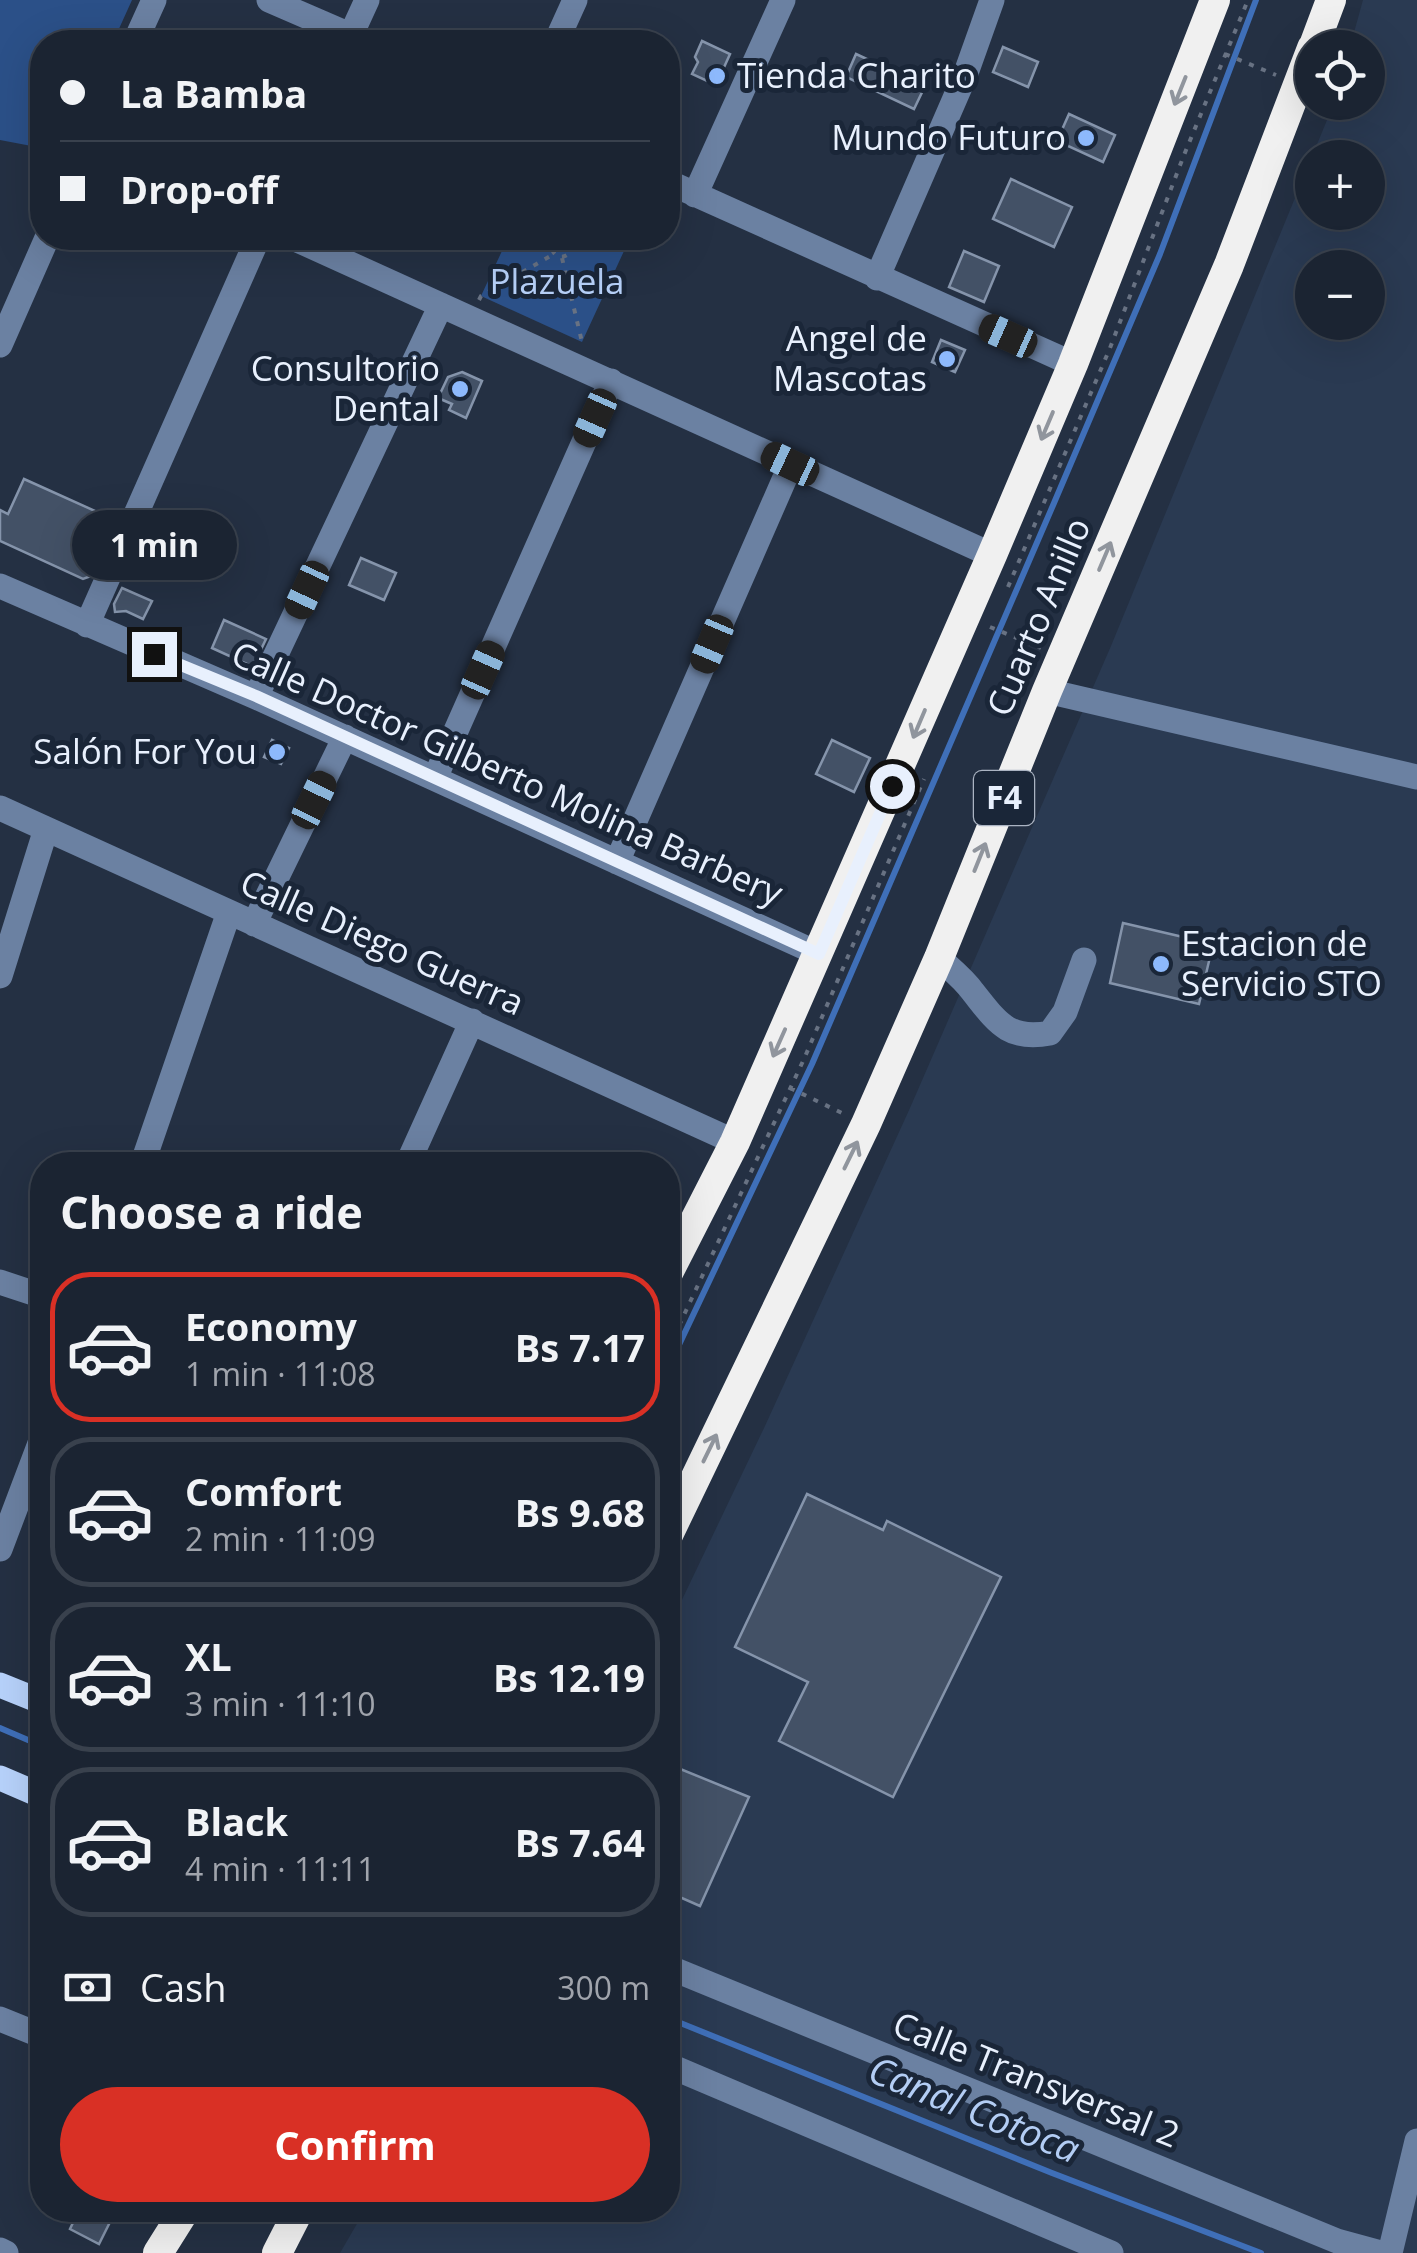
<!DOCTYPE html>
<meta charset="utf-8">
<style>
body{margin:0;font-family:"Open Sans",sans-serif;background:#242c3a;color:#f1f3f6;height:100vh;display:flex;flex-direction:column;font-size:38px;white-space:nowrap}
*{box-sizing:border-box;margin:0}
p{font-size:32px;color:#a0a4ac}
.icon{flex:none;width:55px;height:55px;fill:none;stroke:currentColor;stroke-width:2;stroke-linecap:round;stroke-linejoin:round}
.map{position:relative;flex:1;overflow:hidden}
.drawer{position:absolute;left:30px;top:1152px;width:650px;height:1070px;display:flex;flex-direction:column;background:#1b2432;border-radius:40px;box-shadow:0 10px 40px #0002,0 0 0 2px #39414d}
.drawer>*{flex:none}
.guide{position:absolute;left:30px;top:30px;width:650px;height:220px;border-radius:40px;box-shadow:0 10px 40px #0002,0 0 0 2px #39414d;display:grid;align-content:center;height:220px;padding:0 30px;background:#1b2432}
.fabs{position:absolute;left:1295px;top:30px;display:grid;gap:20px}
.fabs a{display:grid;place-items:center;width:90px;height:90px;border-radius:50%;background:#1b2432;box-shadow:0 10px 40px #0002,0 0 0 2px #39414d;font-size:50px}
.end{position:absolute;width:45px;height:45px;margin:-22px;border:12px solid #e8f0fd;background:#111;box-shadow:0 0 0 5px #111}
.from{border-radius:50%}
.bubble{position:absolute;height:70px;border-radius:35px;background:#1b2432;box-shadow:0 10px 40px #0002,0 0 0 2px #39414d;font-size:32px;font-weight:700;line-height:70px;text-align:center}
.car{position:absolute;width:30px;height:60px;margin:-30px -15px;border-radius:12px;box-shadow:0 0 8px 2px #0007;background:linear-gradient(#222 24%,#8ab4d8 0 40%,#222 0 76%,#8ab4d8 0 86%,#222 0)}
.guide b{display:flex;align-items:center;gap:35px;height:95px;font-size:38px}
.guide b+b{border-top:2px solid #39414d}
.guide i{width:25px;height:25px;background:#f1f3f6}
ul{padding:0;list-style:none}
li{display:flex;align-items:center;gap:30px;height:150px;margin:0 20px 15px;padding:0 10px;border:5px solid #39414d;border-radius:40px}
li div{flex:1}
li b{display:block;font-size:38px}
li em{font-style:normal;font-weight:700}
li.current{border-color:#d93025}
li>.icon{width:90px;height:90px;stroke-width:1.5}
h2{padding:0 30px;font-size:45px;line-height:120px}
.pay{display:flex;align-items:center;gap:25px;height:110px;padding:0 30px;font-size:38px}
.pay p{margin-inline-start:auto}
.button{display:flex;gap:20px;margin-top:auto;padding:20px 30px}
.button a{flex:1;height:115px;border-radius:60px;background:#d93025;color:#fff;font-size:40px;font-weight:700;line-height:115px;text-align:center}
.map>svg:first-child{display:block}
.built{fill:#2a3a52;fill-rule:evenodd}
.green{fill:#2b5088}
.lines{fill:none;stroke-linecap:round;stroke-linejoin:round}
.stream{stroke:#3f6fb8;stroke-width:6}
.building{fill:#435166;stroke:#8594ab;stroke-width:2.5}
.path{stroke:#687283;stroke-width:4;stroke-dasharray:5 8;stroke-linecap:butt}
.minor{stroke:#6b81a2;stroke-width:25}
.major{stroke:#b7d2fb;stroke-width:25}
.highway{stroke:#f0f0f0;stroke-width:30}
.oneway{stroke:#90959d}
.route{stroke:#e8f0fd;stroke-width:12}
.poi-dot{fill:#8db9fc;stroke:#1a2638;stroke-width:4}
.labels{text-anchor:middle;stroke-width:10;stroke-linejoin:round;paint-order:stroke}
.shield{fill:#1a2638;stroke:#aab3c2;stroke-width:2.5}
.shield-label{font-size:32px;font-weight:bold;fill:#e8f0fd}
.poi-label{font-size:35px;fill:#e8f0fd;stroke:#1a2638;text-anchor:end}
.park-label{font-size:35px;fill:#b6d0f8;stroke:#1a2638}
.street-label{font-size:35px;fill:#e8f0fd;stroke:#1a2638}
.water-label{font-size:38px;font-style:italic;fill:#b3cdf4;stroke:#1a2638}
</style>
<div class="map">
<svg width="1417" height="2253" viewBox="0 0 1417 2253">
<rect width="100%" height="100%" fill="#243043"/>
<path class="built" d="M1363,0H1417V2253H340L365,2210H668V1629L765,1426L910,1108L1111,646L1334,103L1368,102V48L1350,47ZM1312,158H1368V212H1312ZM1312,268H1368V322H1312Z"/>
<path class="green" d="M0,0H132L113,42H42V148L0,140Z
M508,238H630L582,342L481,296Z"/>
<g class="lines">
<path class="stream" d="M668,1368L812,1064L1054,503L1160,254L1256,0
M0,1728L42,1746
M668,2018L1052,2173L1261,2253"/>
</g>
<path class="building" d="M702,41L730,54L716,85L692,74L698,62L695,57Z
M1003,47L1038,62L1028,87L993,72Z
M856,54L925,86L914,109L846,77Z
M1069,114L1115,135L1103,162L1057,141Z
M1011,179L1072,207L1054,247L993,219Z
M964,251L999,266L984,302L949,287Z
M941,340L965,350L955,372L932,362Z
M462,372L482,381L466,418L449,410L452,404L438,398L448,377Z
M24,479L115,520L91,576L83,579L0,541V510L8,514Z
M361,558L396,573L384,600L349,585Z
M122,588L152,601L143,619L126,611L115,612L114,604Z
M224,620L266,639L254,664L249,665L212,648Z
M272,740L289,748L281,764L264,757Z
M832,740L870,758L854,792L816,774Z
M1123,923L1213,944L1199,1004L1110,983Z
M807,1494L883,1530L887,1521L1001,1577L893,1797L779,1741L808,1682L735,1647Z
M668,1764L749,1797L700,1906L668,1892Z
M79,2210H116L99,2244L70,2229Z"/>
<g class="lines">
<path class="path" d="M1225,54L1276,75
M555,238L551,243C551,257 564,262 572,250V243L568,238
M562,258L582,342L581,346
M479,300L481,296L554,254
M1008,587L1110,348L1184,155L1248,0
M990,627L1041,648
M790,1088L844,1114
M668,1349L804,1059L924,779
M36,1772L42,1757"/>
<path class="minor" d="M269,0L366,42
M351,35L367,0
M135,42L154,0
M556,42L575,0
M668,182L1073,364
M695,195L783,0
M293,238L992,555
M877,278L966,73L992,0
M0,345L47,238
M0,586L256,697L819,954
M87,625L258,238
M1047,691L1417,777
M256,697L441,305
M435,778L611,381
M0,808L735,1142
M617,862L791,464
M254,924L345,737
M939,958C951,969 964,979 973,992C997,1022 1008,1041 1050,1033L1065,1012L1084,960
M0,976L46,829
M142,1165L229,912
M407,1165L472,1021
M0,1282L42,1296
M0,1549L42,1438
M668,1967L1337,2241L1381,2253
M0,2019L42,2036
M668,2065L1111,2253
M0,2250L6,2253
M1390,2253L1417,2141"/>
<path class="major" d="M0,1685L42,1702
M0,1778L42,1796"/>
<path class="highway" d="M1313,48L1331,0
M668,1273L735,1142L992,555L1073,364L1215,0
M668,1535L866,1124L939,958L1047,691L1229,265L1312,48
M158,2253L185,2210
M277,2253L299,2210"/>
</g>
<defs><path id="oneway-shaft" d="M-6 0H5M1.5-3L5.5 0L1.5 3" fill="none" stroke-width="1.6" stroke-linecap="round" stroke-linejoin="round" transform="scale(2.5)"/></defs>
<g class="oneway">
<use href="#oneway-shaft" transform="translate(1180 91) rotate(112)"/>
<use href="#oneway-shaft" transform="translate(1047 426) rotate(113)"/>
<use href="#oneway-shaft" transform="translate(1105 556) rotate(-67)"/>
<use href="#oneway-shaft" transform="translate(919 724) rotate(113)"/>
<use href="#oneway-shaft" transform="translate(980 857) rotate(-68)"/>
<use href="#oneway-shaft" transform="translate(779 1043) rotate(114)"/>
<use href="#oneway-shaft" transform="translate(851 1155) rotate(-64)"/>
<use href="#oneway-shaft" transform="translate(710 1448) rotate(-64)"/>
</g>
<g class="lines">
<path class="route" d="M154,654L256,696L819,954L892,786"/>
</g>
<g class="poi-dot">
<circle cx="717" cy="76" r="10"/>
<circle cx="1086" cy="138" r="10"/>
<circle cx="947" cy="359" r="10"/>
<circle cx="460" cy="389" r="10"/>
<circle cx="277" cy="752" r="10"/>
<circle cx="1161" cy="964" r="10"/>
</g>
<g class="labels">
<rect class="shield" x="974" y="771" width="60" height="54" rx="8"/>
<g class="shield-label">
<text x="1004" y="809">F4</text>
</g>
<g class="poi-label">
<text x="737" y="88" text-anchor="start">Tienda Charito</text>
<text x="1066" y="150">Mundo Futuro</text>
<text x="927" y="351">Angel de<tspan x="927" dy="40">Mascotas</tspan></text>
<text x="440" y="381">Consultorio<tspan x="440" dy="40">Dental</tspan></text>
<text x="257" y="764">Salón For You</text>
<text x="1181" y="956" text-anchor="start">Estacion de<tspan x="1181" dy="40">Servicio STO</tspan></text>
</g>
<g class="park-label">
<text x="557" y="294">Plazuela</text>
</g>
<g class="street-label">
<text transform="translate(1039 617) rotate(-67)" y="12">Cuarto Anillo</text>
<text transform="translate(507 774) rotate(24)" y="12">Calle Doctor Gilberto Molina Barbery</text>
<text transform="translate(382 943) rotate(24)" y="12">Calle Diego Guerra</text>
<text transform="translate(1036 2080) rotate(22)" y="12">Calle Transversal 2</text>
</g>
<g class="water-label">
<text transform="translate(974 2110) rotate(22)" y="13">Canal Cotoca</text>
</g>
</g>
</svg>
<div class="fabs">
<a><svg class="icon" aria-label="locate" viewBox="0 0 24 24"><circle cx="12" cy="12" r="6"/><path d="M12 2v4M12 18v4M2 12h4M18 12h4"/></svg></a>
<a>+</a>
<a>−</a>
</div>
<i class="end from" style="left:892px;top:786px"></i>
<i class="end" style="left:154px;top:654px"></i>
<div class="bubble" style="left:72px;top:510px;width:165px">1 min</div>
<i class="car" style="left:1008px;top:336px;rotate:294deg"></i>
<i class="car" style="left:595px;top:418px;rotate:204deg"></i>
<i class="car" style="left:790px;top:464px;rotate:295deg"></i>
<i class="car" style="left:307px;top:590px;rotate:205deg"></i>
<i class="car" style="left:712px;top:644px;rotate:203deg"></i>
<i class="car" style="left:483px;top:670px;rotate:24deg"></i>
<i class="car" style="left:314px;top:800px;rotate:26deg"></i>
<div class="guide">
<b><i class="from"></i>La Bamba</b>
<b><i></i>Drop-off</b>
</div>
<section class="drawer">
<h2>Choose a ride</h2>
<ul>
<li class="current"><svg class="icon" aria-label="car" viewBox="0 0 24 24"><path d="M5 17H2v-5l4-1 3-4h7l3 4 3 1v5h-3M9 17h6M6 11h13"/><circle cx="7" cy="17" r="2"/><circle cx="17" cy="17" r="2"/></svg><div><b>Economy</b><p>1 min · 11:08</p></div><em>Bs 7.17</em></li>
<li><svg class="icon" aria-label="car" viewBox="0 0 24 24"><path d="M5 17H2v-5l4-1 3-4h7l3 4 3 1v5h-3M9 17h6M6 11h13"/><circle cx="7" cy="17" r="2"/><circle cx="17" cy="17" r="2"/></svg><div><b>Comfort</b><p>2 min · 11:09</p></div><em>Bs 9.68</em></li>
<li><svg class="icon" aria-label="car" viewBox="0 0 24 24"><path d="M5 17H2v-5l4-1 3-4h7l3 4 3 1v5h-3M9 17h6M6 11h13"/><circle cx="7" cy="17" r="2"/><circle cx="17" cy="17" r="2"/></svg><div><b>XL</b><p>3 min · 11:10</p></div><em>Bs 12.19</em></li>
<li><svg class="icon" aria-label="car" viewBox="0 0 24 24"><path d="M5 17H2v-5l4-1 3-4h7l3 4 3 1v5h-3M9 17h6M6 11h13"/><circle cx="7" cy="17" r="2"/><circle cx="17" cy="17" r="2"/></svg><div><b>Black</b><p>4 min · 11:11</p></div><em>Bs 7.64</em></li>
</ul>
<div class="pay"><svg class="icon" aria-label="cash" viewBox="0 0 24 24"><path d="M3 7h18v10H3z"/><circle cx="12" cy="12" r="2"/></svg>Cash<p>300 m</p></div>
<div class="button"><a>Confirm</a></div>
</section>
</div>
